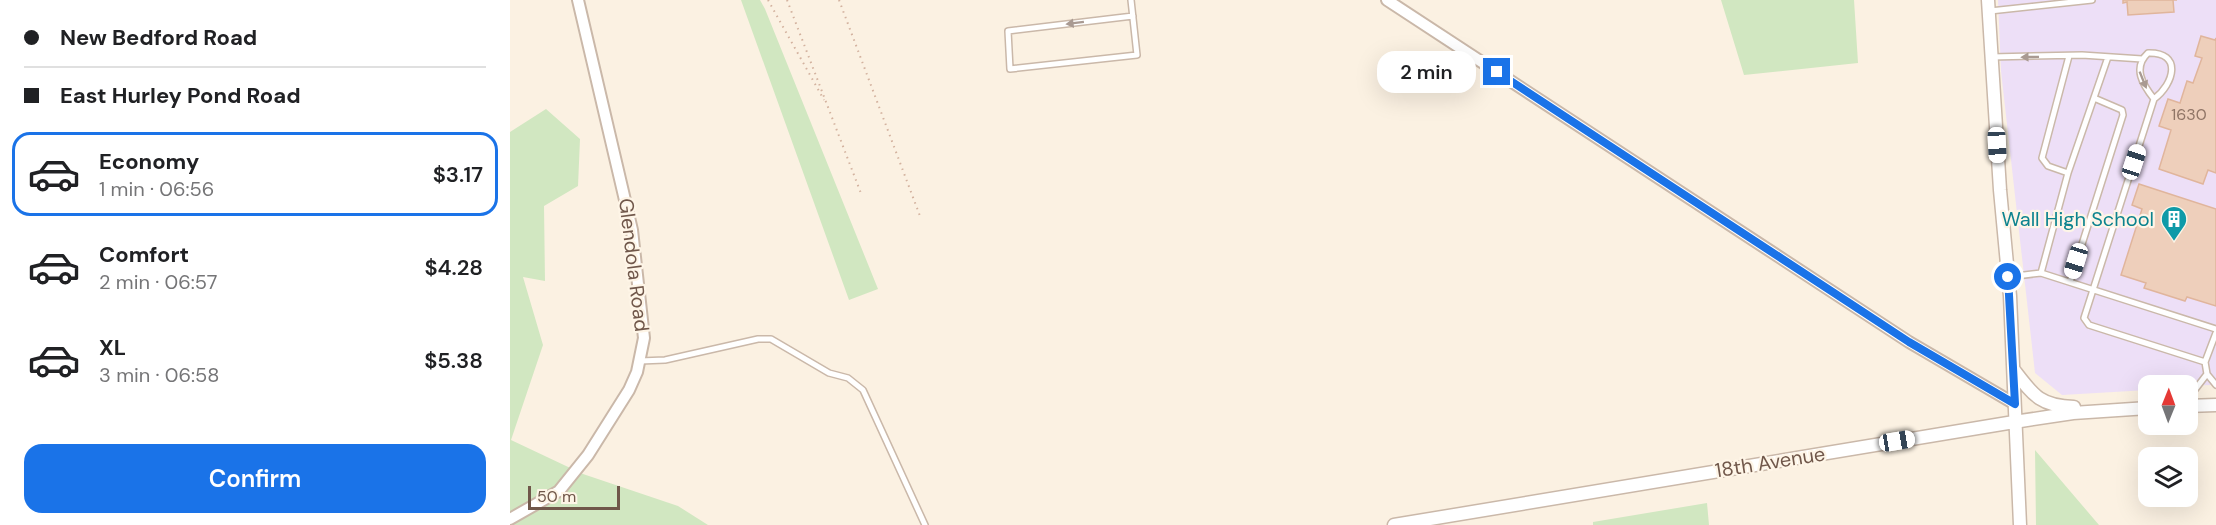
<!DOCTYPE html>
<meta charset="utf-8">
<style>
body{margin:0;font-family:"DM Sans",sans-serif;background:#f2f2f2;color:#202124;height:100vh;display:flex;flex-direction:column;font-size:22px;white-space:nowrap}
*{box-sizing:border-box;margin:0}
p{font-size:20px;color:#757577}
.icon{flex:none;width:33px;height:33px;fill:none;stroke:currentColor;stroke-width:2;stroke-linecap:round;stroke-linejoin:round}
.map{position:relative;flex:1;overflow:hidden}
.drawer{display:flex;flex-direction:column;background:#fff;width:510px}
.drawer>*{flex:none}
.top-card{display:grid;align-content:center;height:132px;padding:0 24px;background:#fff}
.needle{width:39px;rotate:1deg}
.controls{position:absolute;left:1628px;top:375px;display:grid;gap:12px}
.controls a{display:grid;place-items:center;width:60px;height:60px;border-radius:12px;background:#fff;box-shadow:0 6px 24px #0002;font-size:30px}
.scale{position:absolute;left:18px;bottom:15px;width:92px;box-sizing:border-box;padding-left:6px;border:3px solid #70574a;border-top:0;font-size:16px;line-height:21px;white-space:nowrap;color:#70574a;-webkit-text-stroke:4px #fef5e7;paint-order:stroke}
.end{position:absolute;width:27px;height:27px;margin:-14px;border:8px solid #1a73e8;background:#fff;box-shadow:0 0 0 3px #fff}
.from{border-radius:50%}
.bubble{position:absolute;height:42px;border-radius:18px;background:#fff;box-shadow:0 6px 24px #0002;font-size:20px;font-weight:600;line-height:42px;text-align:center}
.car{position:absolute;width:18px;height:36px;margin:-18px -9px;border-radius:8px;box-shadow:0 0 4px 2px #0007;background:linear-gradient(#fff 24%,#345 0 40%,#fff 0 76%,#345 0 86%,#fff 0)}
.top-card b{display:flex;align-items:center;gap:21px;height:57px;font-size:22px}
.top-card b+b{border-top:2px solid #e0e0e0}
.top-card i{width:15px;height:15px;background:#202124}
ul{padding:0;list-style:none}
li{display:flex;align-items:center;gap:18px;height:84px;margin:0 12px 9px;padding:0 12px;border:3px solid transparent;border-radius:18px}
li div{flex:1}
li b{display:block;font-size:22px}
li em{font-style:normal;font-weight:600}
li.selected{border-color:#1a73e8}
li>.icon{width:54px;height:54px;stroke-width:1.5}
.cta{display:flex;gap:12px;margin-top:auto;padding:12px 24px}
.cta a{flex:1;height:69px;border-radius:18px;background:#1a73e8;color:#fff;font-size:24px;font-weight:600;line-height:69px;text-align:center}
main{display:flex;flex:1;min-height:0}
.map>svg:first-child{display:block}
.education{fill:#eddff7}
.green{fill:#d1e7c1}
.building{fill:#eecfbb;stroke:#e0b59c;stroke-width:1.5}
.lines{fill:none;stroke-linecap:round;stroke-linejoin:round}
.service-casing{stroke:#cab8a9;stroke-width:8}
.minor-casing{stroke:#cab8a9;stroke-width:14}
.tertiary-casing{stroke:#cab8a9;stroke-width:15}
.path{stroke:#d3b29f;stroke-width:2;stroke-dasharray:1.5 4.5;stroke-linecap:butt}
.service{stroke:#fff;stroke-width:5}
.minor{stroke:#fff;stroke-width:10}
.tertiary{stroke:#fff;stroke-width:12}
.oneway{fill:#a99a92}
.route{stroke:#1a73e8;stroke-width:8}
.labels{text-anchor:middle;stroke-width:4.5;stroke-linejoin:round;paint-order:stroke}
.number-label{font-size:16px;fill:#907566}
.culture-label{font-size:20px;fill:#0d838f;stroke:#fef5e7;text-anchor:end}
.street-label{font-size:20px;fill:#70574a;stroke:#fef5e7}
</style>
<main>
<section class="drawer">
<div class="top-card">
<b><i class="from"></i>New Bedford Road</b>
<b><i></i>East Hurley Pond Road</b>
</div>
<ul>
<li class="selected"><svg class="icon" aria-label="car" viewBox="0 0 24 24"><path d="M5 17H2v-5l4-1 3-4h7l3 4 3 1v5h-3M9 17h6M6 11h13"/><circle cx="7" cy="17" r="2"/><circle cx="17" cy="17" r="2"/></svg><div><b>Economy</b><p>1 min · 06:56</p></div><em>$3.17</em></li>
<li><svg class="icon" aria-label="car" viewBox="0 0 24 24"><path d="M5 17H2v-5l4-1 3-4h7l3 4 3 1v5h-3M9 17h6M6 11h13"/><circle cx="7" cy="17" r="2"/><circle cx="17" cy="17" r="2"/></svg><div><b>Comfort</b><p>2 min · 06:57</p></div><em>$4.28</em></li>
<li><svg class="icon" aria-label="car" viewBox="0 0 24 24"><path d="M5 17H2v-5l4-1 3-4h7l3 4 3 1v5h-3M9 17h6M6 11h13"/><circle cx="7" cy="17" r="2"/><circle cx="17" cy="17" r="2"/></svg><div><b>XL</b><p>3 min · 06:58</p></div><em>$5.38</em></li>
</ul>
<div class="cta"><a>Confirm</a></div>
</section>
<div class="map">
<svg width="1706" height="525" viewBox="0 0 1706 525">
<rect width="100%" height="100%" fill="#fbf1e2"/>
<path class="education" d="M1488,0H1706V385L1638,386V390L1552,395L1525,373L1491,71Z"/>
<path class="green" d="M231,0H250L255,9L368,289L339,300Z
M1211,0H1344L1348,63L1234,75Z
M36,109L70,139L68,186L34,206L35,281L13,277L33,345L1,440L73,474L168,506L198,525H0V132Z
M1525,450L1589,525H1526Z
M1197,503L1199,525H1083V522Z"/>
<path class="building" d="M1613,0H1667H1663L1664,12L1618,15L1617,2L1613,3Z
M1691,36L1705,40L1706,38V173L1698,170L1693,184L1649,169L1661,130L1649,126L1658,99L1670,103L1677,81L1683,83L1692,58L1685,56Z
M1629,184L1706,209V306L1677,297L1675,301L1634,288L1636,283L1611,275L1632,209L1622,205Z"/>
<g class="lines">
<g class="service-casing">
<path id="service" d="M621,0L627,55L500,69L498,31L623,16
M1480,11L1582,0
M1559,56L1532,158L1538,166L1558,173L1598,57
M1481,57L1572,55L1632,59
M1644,99C1633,85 1622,68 1638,53C1673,52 1664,84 1644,99L1574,318L1579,325L1695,362
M1531,273L1558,173
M1498,277L1531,273L1706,329
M1560,282L1613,115L1612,110L1584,98
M130,361L155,360L248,339H261L319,373L338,378L353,390L415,525
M1697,374L1695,362L1706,333
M1677,400L1697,374L1706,385"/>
</g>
<g class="minor-casing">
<path id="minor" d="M877,0L1399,342L1505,404
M0,519L49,491L78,455L119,390L127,372L134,338L122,230L68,0"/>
</g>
<g class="tertiary-casing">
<path id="tertiary" d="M1478,0L1490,190L1500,296L1510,525
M1504,370C1523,395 1530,406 1564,407
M1677,406L1706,405
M884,525L1504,422L1563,413L1638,408"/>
</g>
<path class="path" d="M258,0L314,100
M277,0L352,196
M329,0L410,216"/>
<use href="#service" class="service"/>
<use href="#minor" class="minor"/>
<use href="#tertiary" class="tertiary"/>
</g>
<defs><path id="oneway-solid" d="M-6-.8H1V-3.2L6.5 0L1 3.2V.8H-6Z" transform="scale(1.5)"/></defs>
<g class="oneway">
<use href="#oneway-solid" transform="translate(565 23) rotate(173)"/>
<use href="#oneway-solid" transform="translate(1520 57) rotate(179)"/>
<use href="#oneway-solid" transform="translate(1633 80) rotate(68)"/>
</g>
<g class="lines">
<path class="route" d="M987,72L1399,342L1505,404L1498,277"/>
</g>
<defs>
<g id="building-pin" transform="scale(1.35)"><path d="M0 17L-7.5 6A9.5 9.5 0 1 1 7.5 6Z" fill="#0f9aa8" stroke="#fef5e7"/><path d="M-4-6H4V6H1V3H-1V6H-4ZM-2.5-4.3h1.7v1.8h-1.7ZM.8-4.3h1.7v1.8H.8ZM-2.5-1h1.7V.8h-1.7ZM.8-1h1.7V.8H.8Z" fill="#fff"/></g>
</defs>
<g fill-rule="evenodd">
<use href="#building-pin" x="1664" y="219"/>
</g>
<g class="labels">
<g class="number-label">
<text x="1679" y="120">1630</text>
</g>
<g class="culture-label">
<text x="1644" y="226">Wall High School</text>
</g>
<g class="street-label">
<text transform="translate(124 265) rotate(83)" y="7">Glendola Road</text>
<text transform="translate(1260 462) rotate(-9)" y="7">18th Avenue</text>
</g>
</g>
</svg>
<div class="controls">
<a><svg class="needle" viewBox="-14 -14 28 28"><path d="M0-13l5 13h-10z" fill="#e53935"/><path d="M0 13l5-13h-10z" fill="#757577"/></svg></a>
<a><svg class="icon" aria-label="layers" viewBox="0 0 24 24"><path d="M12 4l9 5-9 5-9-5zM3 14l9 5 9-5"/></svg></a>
</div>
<div class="scale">50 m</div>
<i class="end from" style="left:1498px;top:277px"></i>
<i class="end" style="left:987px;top:72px"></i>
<div class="bubble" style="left:867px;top:51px;width:99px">2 min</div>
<i class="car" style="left:1487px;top:145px;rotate:177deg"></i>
<i class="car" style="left:1624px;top:162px;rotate:18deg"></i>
<i class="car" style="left:1566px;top:261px;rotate:197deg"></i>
<i class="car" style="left:1387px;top:441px;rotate:81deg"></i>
</div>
</main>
